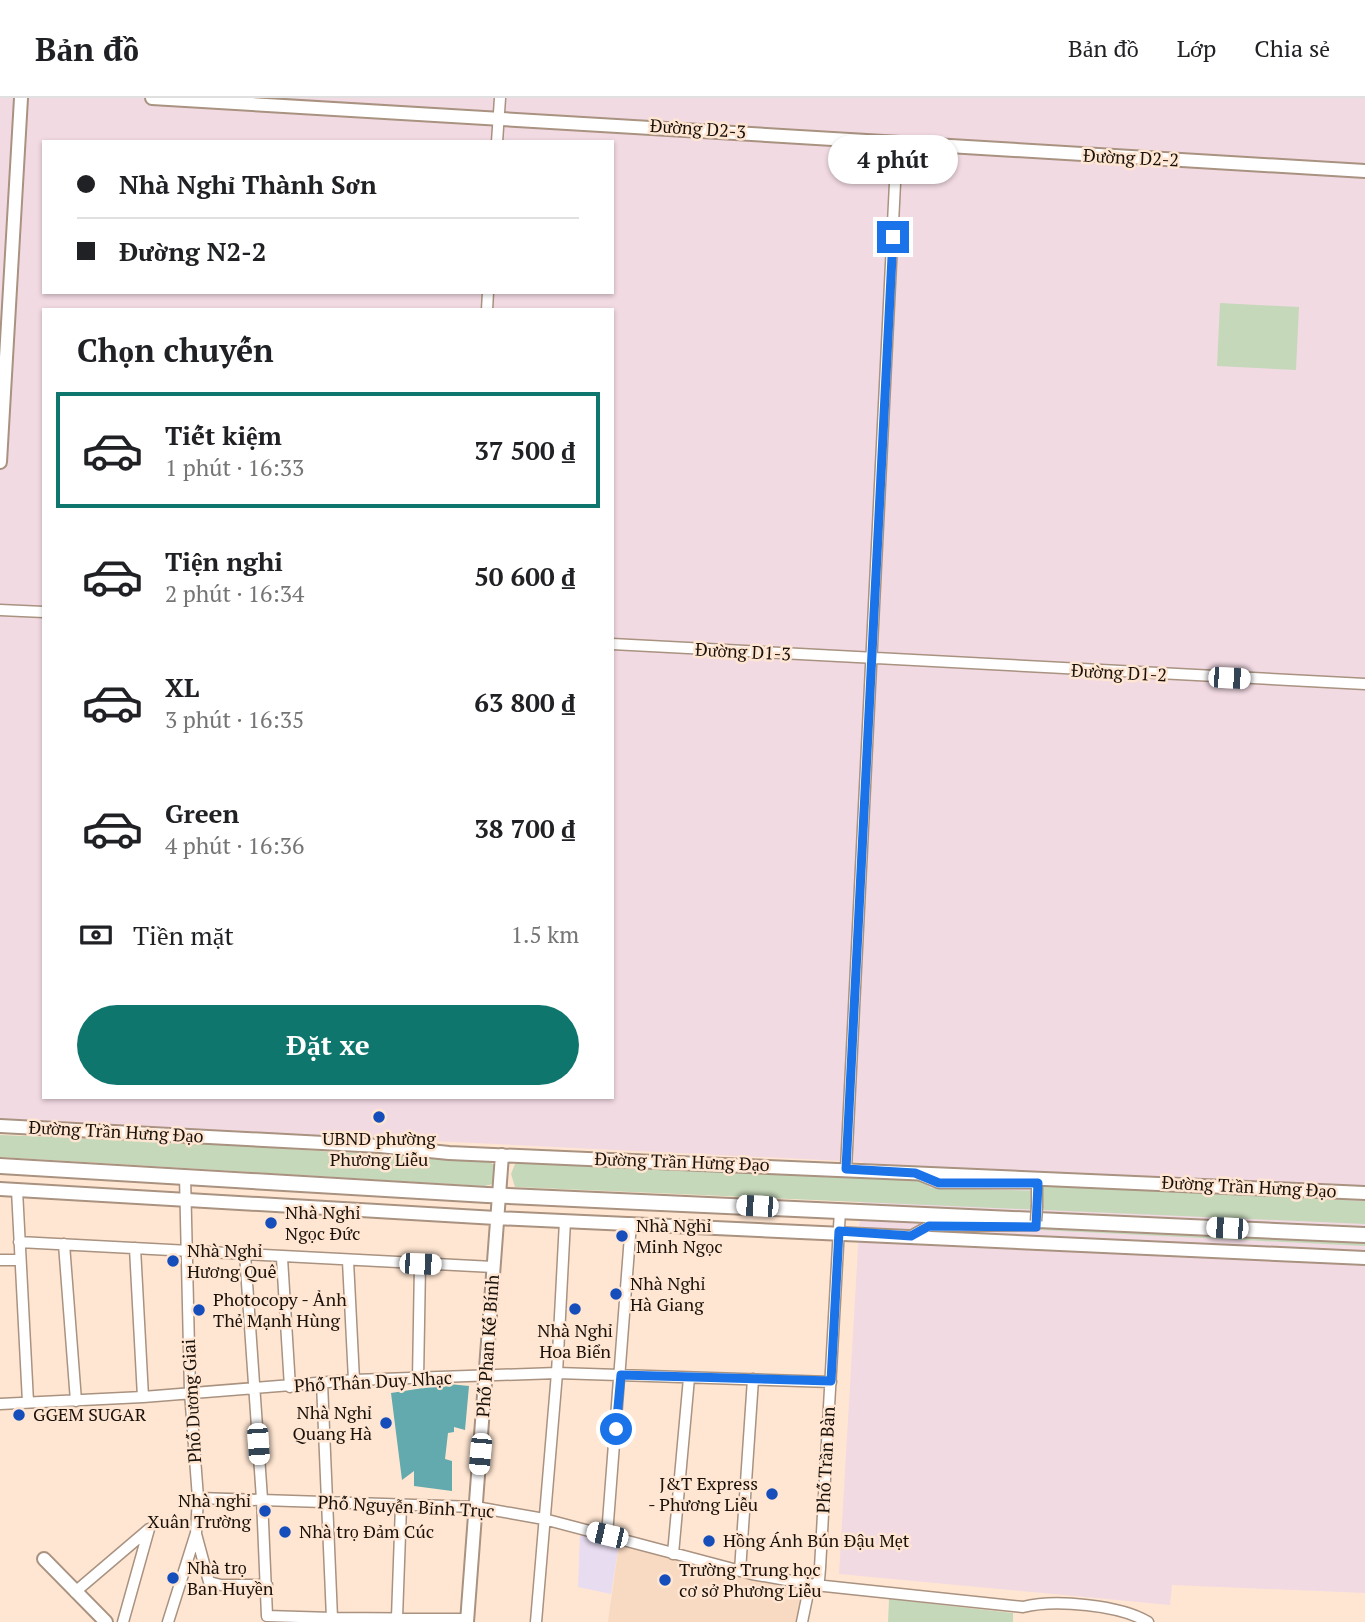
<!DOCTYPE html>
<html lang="vi">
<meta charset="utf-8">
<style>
body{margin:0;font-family:"PT Serif",serif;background:#f2f2f2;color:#202124;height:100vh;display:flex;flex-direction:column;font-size:26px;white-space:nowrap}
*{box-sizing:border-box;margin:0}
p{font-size:23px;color:#757577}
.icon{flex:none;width:38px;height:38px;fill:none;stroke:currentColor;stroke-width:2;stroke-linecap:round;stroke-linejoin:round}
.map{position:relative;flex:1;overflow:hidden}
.drawer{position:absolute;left:42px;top:210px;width:572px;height:791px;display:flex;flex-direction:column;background:#fff;border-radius:0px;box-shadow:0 2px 5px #0004}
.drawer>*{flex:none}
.banner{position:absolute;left:42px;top:42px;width:572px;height:154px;border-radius:0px;box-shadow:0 2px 5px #0004;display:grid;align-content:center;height:154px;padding:0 35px;background:#fff}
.end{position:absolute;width:32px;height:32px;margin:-16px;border:9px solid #1a73e8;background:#fff;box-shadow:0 0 0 4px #fff}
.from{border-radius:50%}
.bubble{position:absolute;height:49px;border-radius:24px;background:#fff;box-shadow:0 2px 5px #0004;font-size:23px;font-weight:700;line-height:49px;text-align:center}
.car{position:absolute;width:21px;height:42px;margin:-21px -10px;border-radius:9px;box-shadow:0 0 5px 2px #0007;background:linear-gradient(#fff 24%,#345 0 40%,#fff 0 76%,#345 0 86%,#fff 0)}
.banner b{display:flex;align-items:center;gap:24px;height:66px;font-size:26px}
.banner b+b{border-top:2px solid #e0e0e0}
.banner i{width:18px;height:18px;background:#202124}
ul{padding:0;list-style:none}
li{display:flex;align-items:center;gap:21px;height:116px;margin:0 14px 10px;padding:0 21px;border:4px solid transparent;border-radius:0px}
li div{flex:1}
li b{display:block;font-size:26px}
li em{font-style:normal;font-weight:700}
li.on{border-color:#0f766e}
li>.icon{width:63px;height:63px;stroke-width:1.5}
h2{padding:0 35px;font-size:32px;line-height:84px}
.pay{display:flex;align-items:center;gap:18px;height:77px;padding:0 35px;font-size:26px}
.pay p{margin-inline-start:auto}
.cta{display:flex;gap:14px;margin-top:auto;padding:14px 35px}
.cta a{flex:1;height:80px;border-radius:42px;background:#0f766e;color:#fff;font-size:28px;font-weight:700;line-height:80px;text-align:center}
header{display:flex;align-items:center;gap:42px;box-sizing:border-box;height:98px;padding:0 35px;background:#fff;border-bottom:2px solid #e0e0e0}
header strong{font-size:33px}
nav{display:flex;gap:38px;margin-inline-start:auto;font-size:24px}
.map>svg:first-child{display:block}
.built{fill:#f8d9c1}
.industrial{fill:#f2dae3;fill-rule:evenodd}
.medical{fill:#e8dcf0}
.green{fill:#c6d8ba}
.water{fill:#62aaad}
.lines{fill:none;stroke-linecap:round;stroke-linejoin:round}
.minor-casing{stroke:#a99280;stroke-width:13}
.major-casing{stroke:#a99280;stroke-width:16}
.highway-casing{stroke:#a99280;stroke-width:18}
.minor{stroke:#fff;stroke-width:10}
.major{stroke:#fff;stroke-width:12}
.highway{stroke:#fff;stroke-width:14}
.minor-bridge-casing{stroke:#a99280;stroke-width:13;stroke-linecap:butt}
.minor-bridge{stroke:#fff;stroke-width:10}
.route{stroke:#1a73e8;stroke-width:9}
.poi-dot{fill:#154eba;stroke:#ffe6d2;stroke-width:2.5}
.labels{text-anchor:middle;stroke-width:5;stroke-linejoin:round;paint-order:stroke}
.street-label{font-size:18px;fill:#19110a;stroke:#ffe6d2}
.poi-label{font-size:18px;fill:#19110a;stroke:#ffe6d2;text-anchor:start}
</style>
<header>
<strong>Bản đồ</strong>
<nav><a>Bản đồ</a><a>Lớp</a><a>Chia sẻ</a></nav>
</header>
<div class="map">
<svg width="1365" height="1524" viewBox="0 0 1365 1524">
<rect width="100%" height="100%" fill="#ffe6d2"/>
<path class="built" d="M619,1446L673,1456L815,1487L802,1524H608Z"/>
<path class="industrial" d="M0,0H1365V1495L1172,1487L1170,1507L839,1476L863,1064L0,1022ZM44,44H612V194H44ZM44,212H612V999H44Z"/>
<path class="medical" d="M580,1436L619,1446L611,1496L578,1489Z"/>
<path class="green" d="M1220,205L1299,209L1296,272L1217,268Z
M0,1037L180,1044L490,1064L494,1067L493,1086L484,1088L0,1059Z
M519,1064L920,1082L931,1090L1042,1093L1043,1088L1365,1103V1126L515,1089L511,1076L515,1066Z
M1041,1126L1365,1144V1148L1041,1132Z
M889,1501L1013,1515V1524H888Z"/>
<path class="water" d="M449,1286L469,1288L465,1332L454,1329V1334L448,1335L445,1361L452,1363V1393L414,1388V1373L402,1382L391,1295Z"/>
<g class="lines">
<g class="minor-casing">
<path id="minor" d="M497,44L500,0
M487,212L488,194
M0,512L44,514
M612,546L1365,586
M846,1071L897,45
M922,1078L939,1085H1037V1108
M17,1092L28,1304
M911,1138L929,1128L1036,1127
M19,1144L493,1169
M64,1146L76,1303
M135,1150L143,1299
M245,1156L262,1401L267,1518L332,1520
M282,1160L290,1289
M0,1162H20
M348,1163L354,1282
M418,1282L420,1166
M322,1285L332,1520L467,1521
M0,1306L143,1299L354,1282L557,1275L831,1284
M198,1400L476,1409L544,1421L752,1476L815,1487L1023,1509C1055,1501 1120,1507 1148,1524
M196,1436L209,1484L221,1487H267
M607,1437L631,1125
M673,1456L689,1280
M740,1473L753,1281
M75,1494L149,1431
M397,1520L401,1408
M123,1524L149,1431
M168,1524L196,1435L198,1400L190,1294L185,1078
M536,1524L557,1275L565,1123
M802,1524L808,1495L819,1482L820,1470L840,1112"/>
</g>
<g class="major-casing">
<path id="major" d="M152,0L1365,73
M0,364L21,0
M0,1028L380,1048L449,1055L1365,1095
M0,1091L496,1120L1365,1160
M44,1461L106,1524
M467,1524L502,1057"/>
</g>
<g class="highway-casing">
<path id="highway" d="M0,1068L487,1097L1365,1137"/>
</g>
<use href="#minor" class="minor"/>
<use href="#major" class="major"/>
<use href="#highway" class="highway"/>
<g class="minor-bridge-casing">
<path id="minor-bridge" d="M1036,1123L1037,1108"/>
</g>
<use href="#minor-bridge" class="minor-bridge"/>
</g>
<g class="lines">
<path class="route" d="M616,1331L621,1277L831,1283L839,1133L911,1138L929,1128L1036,1129L1038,1085H939L915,1075L846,1071L893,139"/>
</g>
<g class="poi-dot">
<circle cx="379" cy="1019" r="7"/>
<circle cx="271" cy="1125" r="7"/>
<circle cx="622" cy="1138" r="7"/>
<circle cx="173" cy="1163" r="7"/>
<circle cx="616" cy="1196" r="7"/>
<circle cx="575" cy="1211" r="7"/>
<circle cx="199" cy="1212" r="7"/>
<circle cx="19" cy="1317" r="7"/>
<circle cx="386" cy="1325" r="7"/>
<circle cx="772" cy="1396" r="7"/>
<circle cx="265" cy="1413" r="7"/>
<circle cx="285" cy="1434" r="7"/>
<circle cx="709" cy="1443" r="7"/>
<circle cx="173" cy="1480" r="7"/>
<circle cx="665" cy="1482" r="7"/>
</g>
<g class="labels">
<g class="street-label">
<text transform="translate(698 31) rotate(4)" y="6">Đường D2-3</text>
<text transform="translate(1131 60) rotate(3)" y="6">Đường D2-2</text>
<text transform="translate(743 554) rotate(3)" y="6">Đường D1-3</text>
<text transform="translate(1119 575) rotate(3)" y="6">Đường D1-2</text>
<text transform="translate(116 1034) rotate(3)" y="6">Đường Trần Hưng Đạo</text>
<text transform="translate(682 1064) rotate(2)" y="6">Đường Trần Hưng Đạo</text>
<text transform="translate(1249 1089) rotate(3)" y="6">Đường Trần Hưng Đạo</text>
<text transform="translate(488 1248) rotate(-86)" y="6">Phố Phan Kế Bính</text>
<text transform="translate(373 1284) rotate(-3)" y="6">Phố Thân Duy Nhạc</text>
<text transform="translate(192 1303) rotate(-93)" y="6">Phố Dương Giai</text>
<text transform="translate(826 1362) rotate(-87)" y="6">Phố Trần Bàn</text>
<text transform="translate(406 1409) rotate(3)" y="6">Phố Nguyễn Bỉnh Trục</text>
</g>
<g class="poi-label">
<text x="379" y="1047" text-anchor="middle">UBND phường<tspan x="379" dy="21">Phương Liễu</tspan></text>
<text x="285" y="1121">Nhà Nghỉ<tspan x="285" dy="21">Ngọc Đức</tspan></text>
<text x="636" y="1134">Nhà Nghỉ<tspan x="636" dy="21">Minh Ngọc</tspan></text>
<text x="187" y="1159">Nhà Nghỉ<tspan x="187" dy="21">Hương Quê</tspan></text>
<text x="630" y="1192">Nhà Nghỉ<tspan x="630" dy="21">Hà Giang</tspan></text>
<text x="213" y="1208">Photocopy - Ảnh<tspan x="213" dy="21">Thẻ Mạnh Hùng</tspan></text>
<text x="575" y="1239" text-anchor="middle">Nhà Nghỉ<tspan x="575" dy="21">Hoa Biển</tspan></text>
<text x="372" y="1321" text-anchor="end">Nhà Nghỉ<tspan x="372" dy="21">Quang Hà</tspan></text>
<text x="33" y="1323">GGEM SUGAR</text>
<text x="758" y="1392" text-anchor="end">J&amp;T Express<tspan x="758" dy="21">- Phương Liễu</tspan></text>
<text x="251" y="1409" text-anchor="end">Nhà nghỉ<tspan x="251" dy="21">Xuân Trường</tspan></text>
<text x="299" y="1440">Nhà trọ Đảm Cúc</text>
<text x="723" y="1449">Hồng Ánh Bún Đậu Mẹt</text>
<text x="187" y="1476">Nhà trọ<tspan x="187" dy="21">Ban Huyền</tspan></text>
<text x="679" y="1478">Trường Trung học<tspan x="679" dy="21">cơ sở Phương Liễu</tspan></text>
</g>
</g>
</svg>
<i class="end from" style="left:616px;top:1331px"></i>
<i class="end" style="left:893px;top:139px"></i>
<div class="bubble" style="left:828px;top:37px;width:130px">4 phút</div>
<i class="car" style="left:1229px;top:580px;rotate:93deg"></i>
<i class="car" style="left:757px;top:1108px;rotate:273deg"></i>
<i class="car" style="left:1227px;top:1130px;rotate:273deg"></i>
<i class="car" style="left:420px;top:1166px;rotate:92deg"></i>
<i class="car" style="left:258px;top:1346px;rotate:176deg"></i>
<i class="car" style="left:480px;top:1356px;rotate:185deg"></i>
<i class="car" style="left:607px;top:1437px;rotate:283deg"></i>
<div class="banner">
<b><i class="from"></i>Nhà Nghỉ Thành Sơn</b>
<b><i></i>Đường N2-2</b>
</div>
<section class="drawer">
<h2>Chọn chuyến</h2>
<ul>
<li class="on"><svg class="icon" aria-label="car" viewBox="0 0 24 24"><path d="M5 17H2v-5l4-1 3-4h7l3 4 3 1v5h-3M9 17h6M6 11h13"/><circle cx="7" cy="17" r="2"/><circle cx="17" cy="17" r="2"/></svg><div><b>Tiết kiệm</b><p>1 phút · 16:33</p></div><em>37 500 ₫</em></li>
<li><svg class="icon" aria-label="car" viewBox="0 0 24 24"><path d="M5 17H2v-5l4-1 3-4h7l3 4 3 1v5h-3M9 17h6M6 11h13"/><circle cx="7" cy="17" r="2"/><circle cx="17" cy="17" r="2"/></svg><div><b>Tiện nghi</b><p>2 phút · 16:34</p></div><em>50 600 ₫</em></li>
<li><svg class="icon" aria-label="car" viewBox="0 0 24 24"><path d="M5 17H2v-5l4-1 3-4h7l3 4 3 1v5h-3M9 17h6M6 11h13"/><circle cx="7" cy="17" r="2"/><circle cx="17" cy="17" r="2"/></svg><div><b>XL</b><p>3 phút · 16:35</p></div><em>63 800 ₫</em></li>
<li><svg class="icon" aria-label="car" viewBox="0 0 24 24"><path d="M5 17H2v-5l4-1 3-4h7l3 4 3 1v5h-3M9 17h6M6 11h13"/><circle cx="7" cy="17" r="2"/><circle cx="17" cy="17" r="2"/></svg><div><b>Green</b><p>4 phút · 16:36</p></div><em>38 700 ₫</em></li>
</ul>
<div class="pay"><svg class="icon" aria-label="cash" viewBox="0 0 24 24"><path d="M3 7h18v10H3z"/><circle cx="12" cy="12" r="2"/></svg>Tiền mặt<p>1.5 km</p></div>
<div class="cta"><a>Đặt xe</a></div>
</section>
</div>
